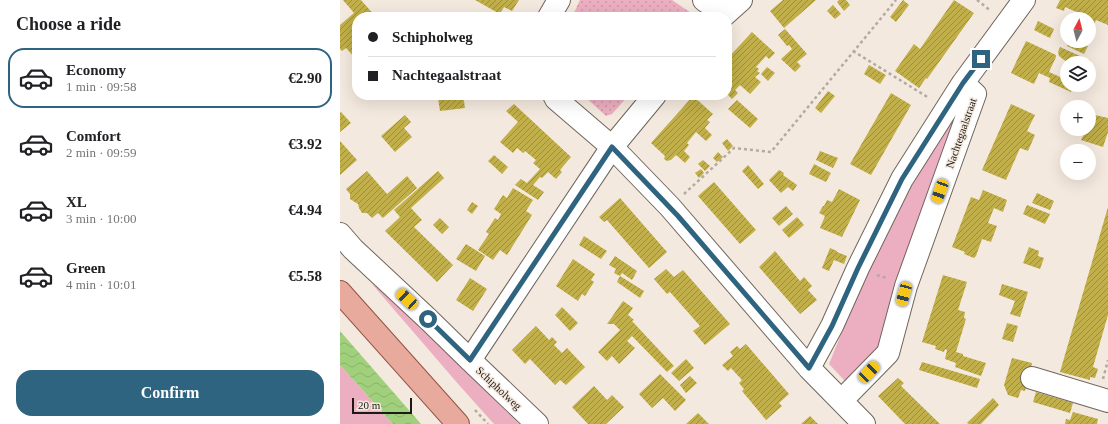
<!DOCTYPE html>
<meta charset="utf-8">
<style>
body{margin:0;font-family:Georgia,serif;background:#f6f6f6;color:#202124;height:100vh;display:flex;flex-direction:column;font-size:15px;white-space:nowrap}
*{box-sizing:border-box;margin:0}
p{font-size:13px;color:#757577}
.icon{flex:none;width:22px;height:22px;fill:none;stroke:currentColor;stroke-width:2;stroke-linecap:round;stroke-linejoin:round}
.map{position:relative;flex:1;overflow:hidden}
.drawer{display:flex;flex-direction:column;background:#fff;width:340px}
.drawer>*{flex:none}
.guide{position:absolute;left:12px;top:12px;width:380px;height:88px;border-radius:16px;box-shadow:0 4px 16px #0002;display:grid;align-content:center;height:88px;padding:0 16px;background:#fff}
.needle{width:26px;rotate:7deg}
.fabs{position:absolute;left:720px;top:12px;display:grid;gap:8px}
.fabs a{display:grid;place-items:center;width:36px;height:36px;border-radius:50%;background:#fff;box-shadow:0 4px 16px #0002;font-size:20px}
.scale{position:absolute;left:12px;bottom:10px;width:60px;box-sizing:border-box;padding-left:4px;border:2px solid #1d1915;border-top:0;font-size:11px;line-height:14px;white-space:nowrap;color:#1d1915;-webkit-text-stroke:3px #f4e9de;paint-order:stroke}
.end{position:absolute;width:18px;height:18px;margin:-9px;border:5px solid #2e647f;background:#fff;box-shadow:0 0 0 2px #fff}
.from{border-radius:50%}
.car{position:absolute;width:12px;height:24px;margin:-12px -6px;border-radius:5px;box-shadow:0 0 3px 1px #0007;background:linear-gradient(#f5c518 24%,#345 0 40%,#f5c518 0 76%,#345 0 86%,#f5c518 0)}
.guide b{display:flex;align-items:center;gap:14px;height:38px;font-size:15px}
.guide b+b{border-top:1px solid #e0e0e0}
.guide i{width:10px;height:10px;background:#202124}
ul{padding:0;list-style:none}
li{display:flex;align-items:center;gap:12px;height:60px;margin:0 8px 6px;padding:0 8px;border:2px solid transparent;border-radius:16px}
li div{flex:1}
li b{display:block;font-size:15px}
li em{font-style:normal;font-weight:600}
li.on{border-color:#2e647f}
li>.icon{width:36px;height:36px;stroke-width:1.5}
h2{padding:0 16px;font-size:18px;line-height:48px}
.cta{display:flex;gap:8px;margin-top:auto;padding:8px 16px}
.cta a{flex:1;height:46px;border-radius:16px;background:#2e647f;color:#fff;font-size:16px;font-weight:600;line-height:46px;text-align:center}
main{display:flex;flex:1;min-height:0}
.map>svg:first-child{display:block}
.green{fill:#ecafc1}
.park{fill:url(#park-dots)}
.water{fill:url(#water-waves)}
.building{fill:url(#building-hatch)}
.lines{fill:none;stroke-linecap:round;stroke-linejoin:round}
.minor-casing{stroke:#6f655c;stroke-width:24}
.major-casing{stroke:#965243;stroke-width:24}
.path{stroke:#b3aaa1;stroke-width:2.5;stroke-dasharray:3 3;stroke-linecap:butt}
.minor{stroke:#fff;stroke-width:22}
.major{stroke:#e7aa9d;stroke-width:22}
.route{stroke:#2e647f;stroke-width:5}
.labels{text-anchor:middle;stroke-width:3;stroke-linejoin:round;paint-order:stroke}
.street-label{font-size:11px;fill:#1d1915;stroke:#f4e9de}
</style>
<main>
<section class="drawer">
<h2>Choose a ride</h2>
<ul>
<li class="on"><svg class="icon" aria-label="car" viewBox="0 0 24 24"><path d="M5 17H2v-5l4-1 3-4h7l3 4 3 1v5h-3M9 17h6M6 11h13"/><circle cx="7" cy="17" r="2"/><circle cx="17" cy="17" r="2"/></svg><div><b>Economy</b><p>1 min · 09:58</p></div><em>€2.90</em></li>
<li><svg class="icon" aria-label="car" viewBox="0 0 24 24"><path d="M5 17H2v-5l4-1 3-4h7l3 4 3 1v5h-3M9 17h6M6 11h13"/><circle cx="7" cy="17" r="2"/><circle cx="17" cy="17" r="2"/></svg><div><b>Comfort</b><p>2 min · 09:59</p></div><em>€3.92</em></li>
<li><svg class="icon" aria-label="car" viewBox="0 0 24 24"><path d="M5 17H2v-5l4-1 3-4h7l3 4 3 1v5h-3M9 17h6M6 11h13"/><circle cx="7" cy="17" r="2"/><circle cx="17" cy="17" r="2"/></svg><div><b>XL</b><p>3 min · 10:00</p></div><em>€4.94</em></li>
<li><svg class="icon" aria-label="car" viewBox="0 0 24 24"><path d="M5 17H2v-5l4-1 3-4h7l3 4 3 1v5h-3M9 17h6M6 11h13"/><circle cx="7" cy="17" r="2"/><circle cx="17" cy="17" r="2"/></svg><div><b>Green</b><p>4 min · 10:01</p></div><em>€5.58</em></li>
</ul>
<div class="cta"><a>Confirm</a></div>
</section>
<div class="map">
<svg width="768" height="424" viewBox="0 0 768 424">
<defs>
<pattern id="park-dots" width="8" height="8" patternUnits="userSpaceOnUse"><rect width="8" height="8" fill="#ecafc1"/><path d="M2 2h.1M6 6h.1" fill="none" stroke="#ca96a5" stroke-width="1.8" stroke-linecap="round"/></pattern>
<pattern id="water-waves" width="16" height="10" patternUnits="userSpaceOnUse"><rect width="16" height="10" fill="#a1d07d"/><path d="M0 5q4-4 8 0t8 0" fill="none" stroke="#8ab26b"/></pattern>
<pattern id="building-hatch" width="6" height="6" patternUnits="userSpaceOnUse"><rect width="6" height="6" fill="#c0af4a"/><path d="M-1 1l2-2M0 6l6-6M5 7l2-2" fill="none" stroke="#9b8e3c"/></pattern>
</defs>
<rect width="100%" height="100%" fill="#f4e9de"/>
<path class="green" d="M614,117L617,123L588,192L563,263L538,352L505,381L489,364L516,297L576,168Z
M32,284L52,298L179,424H154L119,385Z
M0,365L53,424H0Z"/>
<path class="park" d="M240,0H332L354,15V17H232Z
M243,95H289L272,114L266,116Z"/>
<path class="water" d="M0,331L81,424H53L0,365Z"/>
<path class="building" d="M3,0H21L36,17H17V60L6,48L2,51L0,49V25L14,13Z
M135,0H179L172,11L164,7L160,14Z
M443,0H476L444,28L430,11Z
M499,0H506L510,5L504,11L497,2Z
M563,0L569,5L556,22L550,17Z
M614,0L634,13L587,79L586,78L579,88L555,71L574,44L580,49Z
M720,0H768V25L756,20L754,25L749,22V19L739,18L741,14L725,7L724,11L716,8Z
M493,5L501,14L495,19L487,11Z
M698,21L714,29L710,38L694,30Z
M445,29L467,54L457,62L461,66L455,72L441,59L452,49L449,45L447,46L438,35Z
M412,32L435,53L429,59L426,56L416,67L419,69L417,71L420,73L415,77L421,82L410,94L400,85L395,90L398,93L392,99L387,94V59Z
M686,41L716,55V57L709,72L727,80V85H734L731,92L709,82L710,78L699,73L694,84L671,73Z
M730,41H739L748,46L744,54L727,46Z
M720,47L751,61L750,63H730L724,60L719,56L718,52Z
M529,65L546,75L540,84L524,74Z
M427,67L435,73L428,81L421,74Z
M488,91L495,96L481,113L475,108Z
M551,93L571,105L531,175L510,164Z
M121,95H123L125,108L100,111L98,98Z
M353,96L373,114L367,120L370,122L365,128L372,135L366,141L356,132L347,143L349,145L344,151L350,157L345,163L336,155L331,160L327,161L324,159L325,156L311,143Z
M397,100L418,119L410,128L388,109Z
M174,104L231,157L220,170L222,172L216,179L208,172L202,178L200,177L193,185L204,192L198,200L175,185L181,179L187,183L200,169L193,163L196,160L185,151L183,153L177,148L173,153L160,142L178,122L166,111Z
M671,104L695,115L687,131L695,135L688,151L680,148L666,180L642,170Z
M1,112L11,123L0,132V113Z
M65,115L71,122L64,128L72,137L55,152L41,136Z
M755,115L768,118V132L763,147L741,140L747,129H749V125Z
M387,139L393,146L388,151L382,143Z
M0,141L17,160L0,175Z
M480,151L498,158L493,168L476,160Z
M378,152L383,157L377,162L373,158Z
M154,155L168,167L162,174L148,161Z
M363,160L370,166L365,171L358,164Z
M474,164L491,173L486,182L469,174Z
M408,165L424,184L418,189L402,171Z
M361,169L364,173L359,178L355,173Z
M439,170L444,173L443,175L457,185L453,191L448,187L441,193L429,180Z
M27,171L47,194L67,176L77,188L43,218L38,213L32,218L27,213H22L19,208L18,204L10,199V194L6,189Z
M98,171L104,178L71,208L82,220L74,227L113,265L97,282L45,231L60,217L54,210Z
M374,182L416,230L400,244L358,196Z
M173,188L193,200L186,211L192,215L167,255L160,250L153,260L138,250L149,234L146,232L155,218L158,220L161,214L154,209L163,195L167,198Z
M499,189L520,200L502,237L480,228L485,216L479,213L483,206H484L487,200L492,202Z
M643,190L667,200L663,212L654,208L648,223L657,226L651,242L642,239L636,256L634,258L624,254L625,252L612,247L631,197L639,200Z
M697,193L714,201L710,210L692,203Z
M280,198L327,252L309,268L267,220L264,222L259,217Z
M132,202L138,206L132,214L127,210Z
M687,205L710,214L705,224L683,214Z
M446,206L453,214L439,226L432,218Z
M768,207V315L753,367L758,369L755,378L750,377V380L720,372Z
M457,217L464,225L449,238L442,230Z
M100,218L109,227L102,234L93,225Z
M244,236L267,251L261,259L239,245Z
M126,244L145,256L136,271L116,259Z
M689,247L699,251L698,256L704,258L700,269L683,263Z
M490,248L497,251V252L507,256L504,264L494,260L489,271L482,268Z
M435,251L460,281L464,277L472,286L468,290L477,300L460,314L419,267Z
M275,256L297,271L292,280L282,273L280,276L274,273L276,269L269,265Z
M233,259L255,274L251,280L254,282L245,296L242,294L238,301L216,286Z
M326,269L334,277L343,270L390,324L365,345L353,331L360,326L330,292L327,294L314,279Z
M603,275L627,282L618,310L625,312L624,318L626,319L616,352L623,354V356L646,363L641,376L615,367L616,363L605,359L607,350L605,349L604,352L595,349L596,346L582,342Z
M280,276L304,291L300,298L277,282Z
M130,278L147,289L133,311L116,300Z
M662,284L688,292L680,317L670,314L675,301L659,295Z
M283,301L293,308L288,315L294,320L292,321L334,366L327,372L292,336L287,341L295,348L279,364L272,356L267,361L258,352L280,330L274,324H267Z
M222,307L238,323L230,331L215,315Z
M667,323L678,326L673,342L662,339Z
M196,326L209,340L212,337L217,342L214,345L222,353L227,348L245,367L226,385L220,380L215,385L190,359L185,364L172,350Z
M406,344L449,394L439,403L442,406L426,420L402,391L404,389L399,383L402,380L391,368L388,371L382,365L393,356L390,352L397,346L400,349Z
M672,358L692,363L685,391L681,390L678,398L668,395L664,385Z
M346,359L354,368L339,381L331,373Z
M582,362L640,379L637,388L579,370Z
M320,374L346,400L335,411L323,398L312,408L299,394Z
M350,376L357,383L346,393L340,385Z
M558,378L564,383L561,386L600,424H565L538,396Z
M254,386L267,400L272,395L284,407L266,424H248L232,407Z
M696,392L733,403L730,413L693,402Z
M653,398L659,405L641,424H629L627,423Z
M733,412L758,419L757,424H725L726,419L730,420Z
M358,413L369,424H346Z
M470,416L478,424H461Z"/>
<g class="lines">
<g class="minor-casing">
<path id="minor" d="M364,0L385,14
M209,17L219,0
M382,17L401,0
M214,95L216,99L272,147L330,207L469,368L524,424
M0,234L13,249L88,319L130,360L197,424
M130,360L272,147L315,95
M469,368L492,326L518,268L562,179L623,83L684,0
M692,378L768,401
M502,400L548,353L566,286L635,94L623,83"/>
</g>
<g class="major-casing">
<path id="major" d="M0,292L118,424"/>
</g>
<path class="path" d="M637,0L651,11
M513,51L589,98
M344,194L394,148L431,152L556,0
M537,275L547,278
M763,379L768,360
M135,410L148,424"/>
<use href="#minor" class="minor"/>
<use href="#major" class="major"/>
</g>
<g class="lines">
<path class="route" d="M88,319L130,360L272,147L338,216L469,368L492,326L518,268L562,179L623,83L641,59"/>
</g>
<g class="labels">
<g class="street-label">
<text transform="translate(621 133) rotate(-71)" y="4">Nachtegaalstraat</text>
<text transform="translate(159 388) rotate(43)" y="4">Schipholweg</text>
</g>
</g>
</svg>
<div class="fabs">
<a><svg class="needle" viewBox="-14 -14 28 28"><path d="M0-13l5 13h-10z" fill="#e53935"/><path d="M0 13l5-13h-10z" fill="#757577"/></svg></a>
<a><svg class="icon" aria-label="layers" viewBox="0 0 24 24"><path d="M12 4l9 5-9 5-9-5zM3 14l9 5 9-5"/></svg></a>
<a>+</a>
<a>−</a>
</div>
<div class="scale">20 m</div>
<i class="end from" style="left:88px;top:319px"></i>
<i class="end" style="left:641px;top:59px"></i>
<i class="car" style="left:600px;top:191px;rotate:200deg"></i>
<i class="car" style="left:564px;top:294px;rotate:195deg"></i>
<i class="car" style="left:67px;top:299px;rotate:313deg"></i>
<i class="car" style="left:529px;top:372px;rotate:44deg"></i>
<div class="guide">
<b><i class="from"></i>Schipholweg</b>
<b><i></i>Nachtegaalstraat</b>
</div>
</div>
</main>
